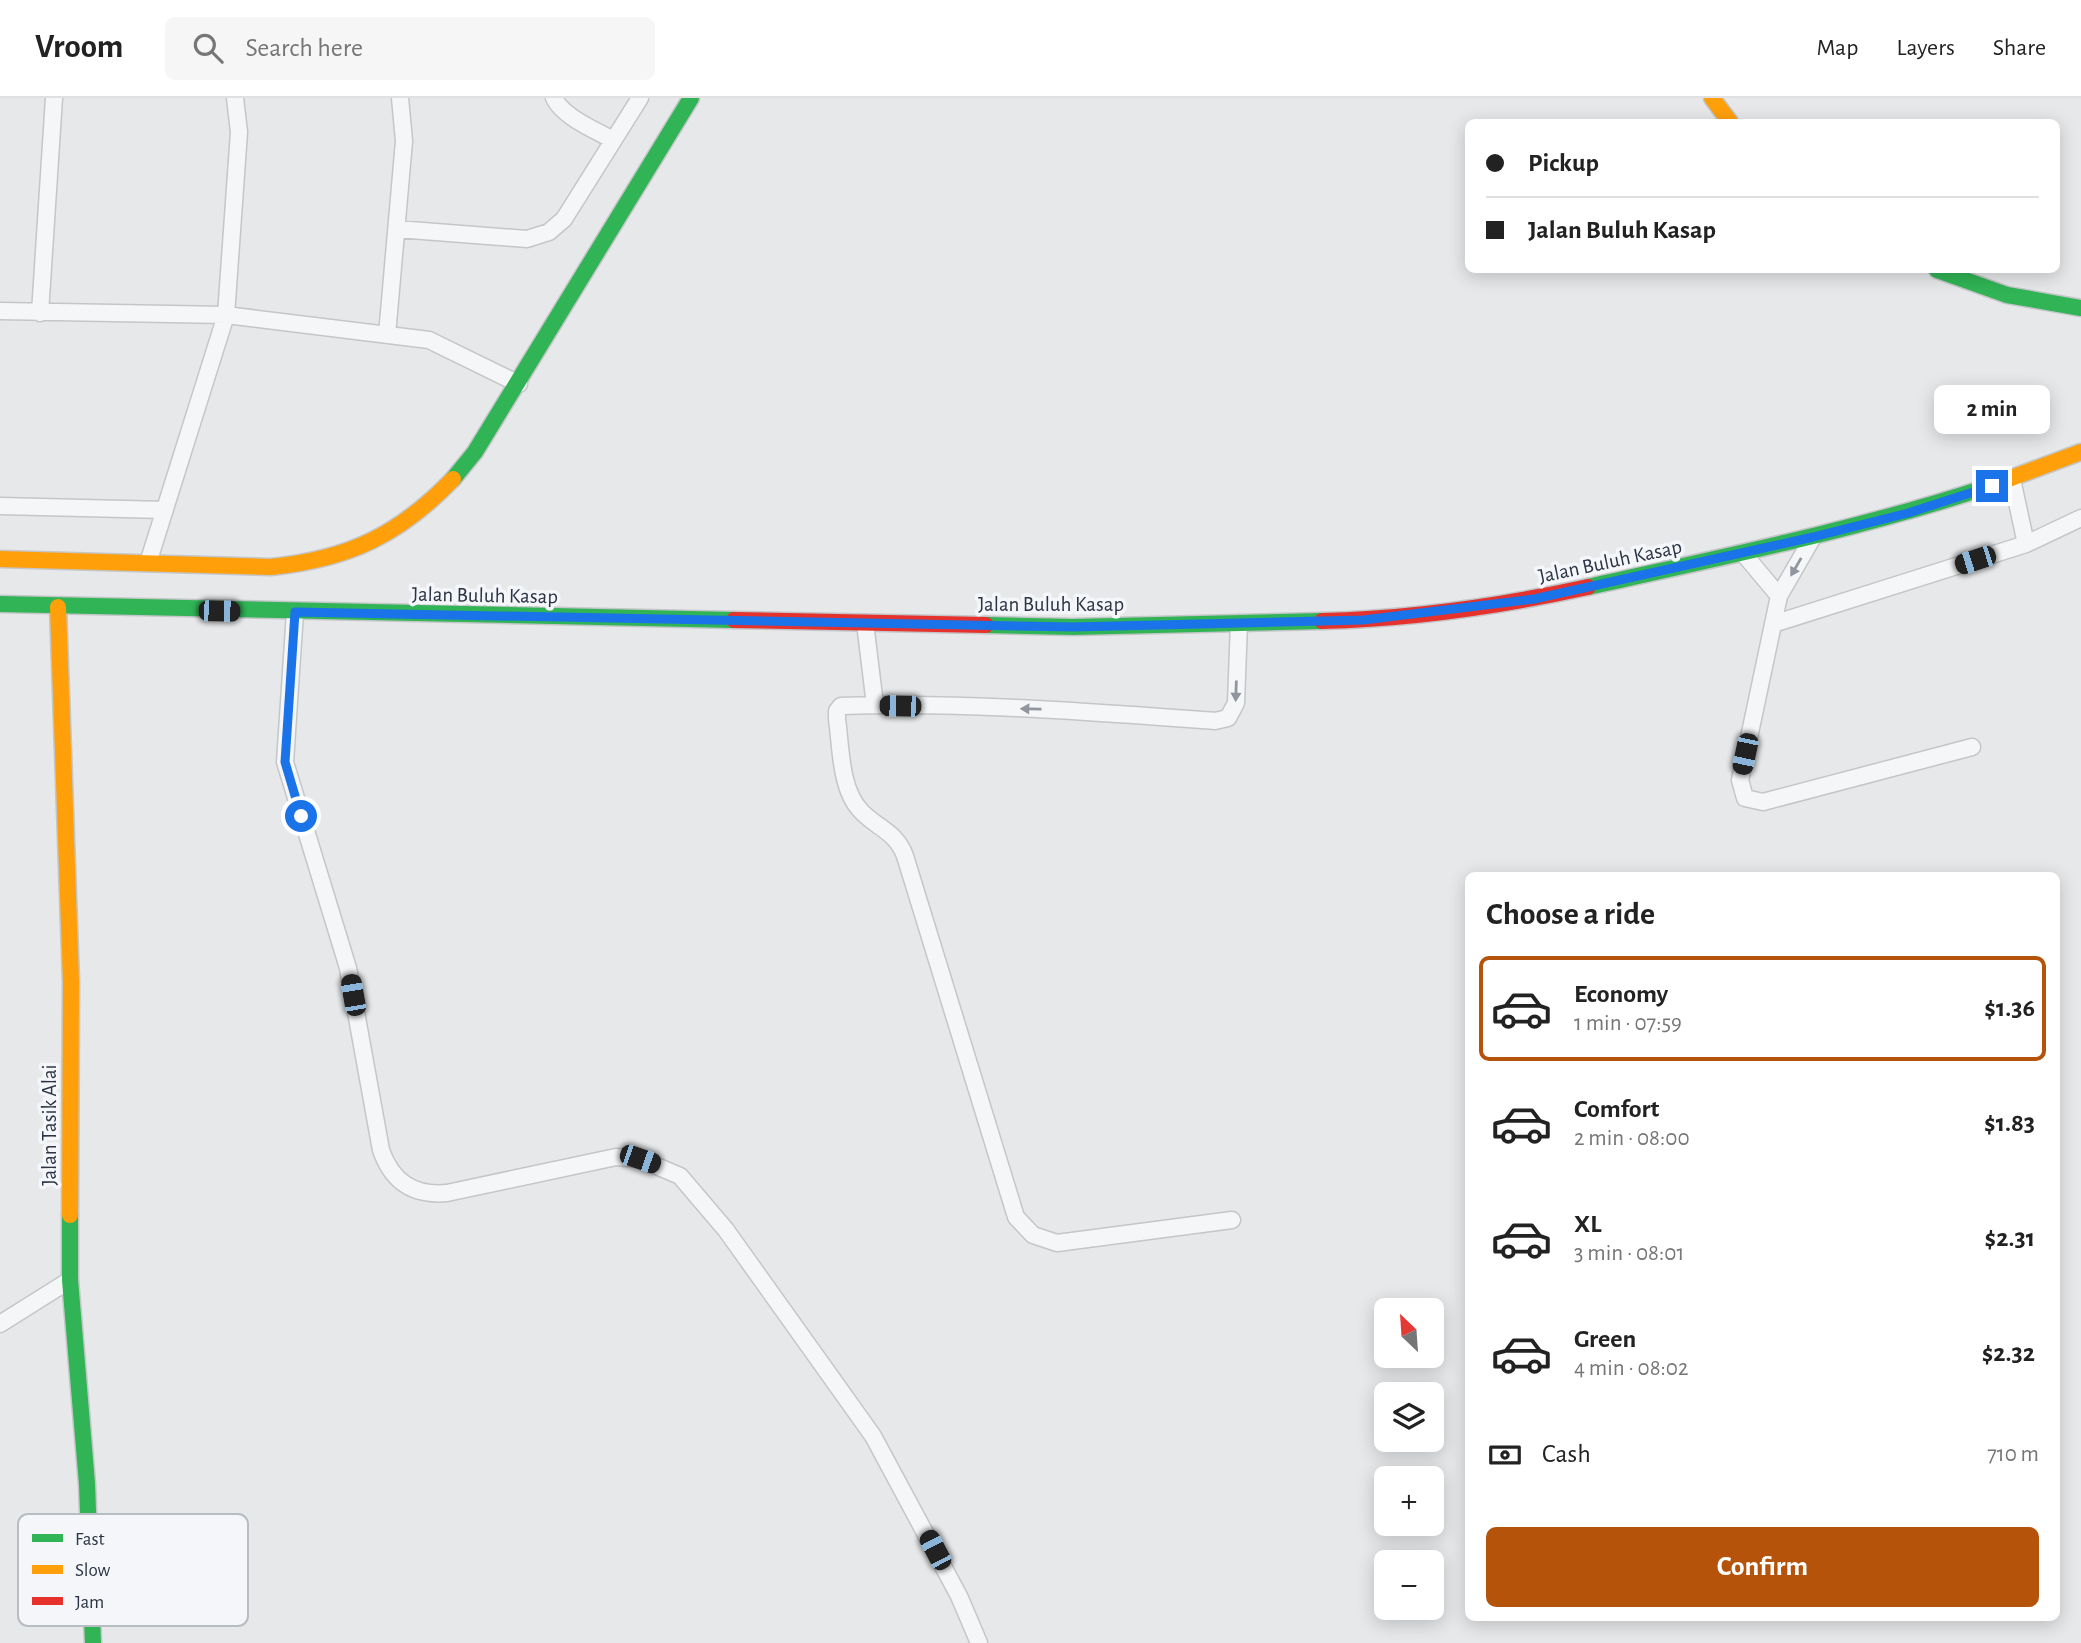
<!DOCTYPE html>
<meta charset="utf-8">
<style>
body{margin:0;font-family:"Alegreya Sans",sans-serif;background:#f6f6f6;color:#222;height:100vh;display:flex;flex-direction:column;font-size:26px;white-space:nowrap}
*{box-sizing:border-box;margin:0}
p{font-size:23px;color:#767676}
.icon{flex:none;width:38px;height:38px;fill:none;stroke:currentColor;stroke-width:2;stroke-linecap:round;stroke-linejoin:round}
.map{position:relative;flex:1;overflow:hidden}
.panel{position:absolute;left:1465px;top:774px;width:595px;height:749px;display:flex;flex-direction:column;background:#fff;border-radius:10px;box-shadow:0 4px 18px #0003}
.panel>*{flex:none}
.banner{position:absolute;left:1465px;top:21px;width:595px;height:154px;border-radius:10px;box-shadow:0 4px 18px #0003;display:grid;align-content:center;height:154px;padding:0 21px;background:#fff}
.needle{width:46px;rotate:335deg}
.controls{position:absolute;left:1374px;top:1200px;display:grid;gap:14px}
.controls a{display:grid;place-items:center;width:70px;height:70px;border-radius:10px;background:#fff;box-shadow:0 4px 18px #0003;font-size:35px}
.end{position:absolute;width:32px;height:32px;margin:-16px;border:9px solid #1a73e8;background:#fff;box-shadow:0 0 0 4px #fff}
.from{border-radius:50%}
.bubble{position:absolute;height:49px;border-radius:10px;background:#fff;box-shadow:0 4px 18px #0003;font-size:23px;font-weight:700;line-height:49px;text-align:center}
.car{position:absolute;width:21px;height:42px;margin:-21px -10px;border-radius:9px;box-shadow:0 0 5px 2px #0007;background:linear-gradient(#222 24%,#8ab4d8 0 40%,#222 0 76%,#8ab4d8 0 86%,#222 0)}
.banner b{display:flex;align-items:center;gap:24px;height:66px;font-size:26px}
.banner b+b{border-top:2px solid #e0e0e0}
.banner i{width:18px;height:18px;background:#222}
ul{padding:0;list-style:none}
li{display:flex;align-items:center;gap:21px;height:105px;margin:0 14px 10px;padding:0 7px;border:4px solid transparent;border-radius:10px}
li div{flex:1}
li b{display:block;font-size:26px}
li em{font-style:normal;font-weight:700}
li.on{border-color:#b45309}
li>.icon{width:63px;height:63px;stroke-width:1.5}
h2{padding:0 21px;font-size:32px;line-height:84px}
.pay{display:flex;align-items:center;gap:18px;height:77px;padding:0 21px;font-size:26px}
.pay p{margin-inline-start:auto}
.action{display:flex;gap:14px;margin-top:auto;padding:14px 21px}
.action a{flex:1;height:80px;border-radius:10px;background:#b45309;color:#fff;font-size:28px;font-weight:700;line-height:80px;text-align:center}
header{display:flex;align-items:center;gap:42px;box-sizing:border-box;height:98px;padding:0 35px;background:#fff;border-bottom:2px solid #e0e0e0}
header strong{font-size:33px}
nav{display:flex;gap:38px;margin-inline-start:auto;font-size:24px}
.search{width:490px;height:63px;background:#f6f6f6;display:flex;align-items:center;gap:18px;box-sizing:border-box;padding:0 24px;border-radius:10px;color:#767676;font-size:26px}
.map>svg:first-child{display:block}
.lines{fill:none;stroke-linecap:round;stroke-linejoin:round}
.street-casing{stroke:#c4c6c8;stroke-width:19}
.fast-casing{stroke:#c4c6c8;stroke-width:19}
.slow-casing{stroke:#c4c6c8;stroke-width:19}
.jam-casing{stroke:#c4c6c8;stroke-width:19}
.street{stroke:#f5f6f7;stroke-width:16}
.fast{stroke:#30b455;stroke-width:16}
.slow{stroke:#ff9f0a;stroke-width:16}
.jam{stroke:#e5322d;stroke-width:16}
.oneway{fill:#90959e}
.route{stroke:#1a73e8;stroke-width:9}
.labels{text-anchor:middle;stroke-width:7;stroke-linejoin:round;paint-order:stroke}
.street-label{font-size:21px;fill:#2b3445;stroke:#f4f6f9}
.key{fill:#f4f6f9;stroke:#b8bcc3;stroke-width:2}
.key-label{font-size:19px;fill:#2b3445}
</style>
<header>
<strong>Vroom</strong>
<div class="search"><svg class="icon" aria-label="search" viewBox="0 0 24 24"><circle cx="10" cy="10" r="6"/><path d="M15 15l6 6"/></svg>Search here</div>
<nav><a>Map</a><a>Layers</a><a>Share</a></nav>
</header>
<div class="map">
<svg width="2081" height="1545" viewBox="0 0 2081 1545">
<rect width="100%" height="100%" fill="#e6e8ea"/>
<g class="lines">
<g class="street-casing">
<path id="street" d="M554,0C563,19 595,32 613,42
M397,131L527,141L549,134L564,121L640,0
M0,213L226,217L429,242L519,286
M40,215L54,0
M387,237L404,43L400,0
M2012,381L2026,446
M0,408L165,412
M1813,439L1779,498L1740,682L1745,700L1763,704L1972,649
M1743,455L1779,498
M148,465L226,217L239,34L235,0
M295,514L285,664L348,870L381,1052C392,1084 414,1098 447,1095L616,1059L640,1061L680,1078L726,1132L873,1338L959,1498L979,1545
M865,525L875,607
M1773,526L2026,446L2081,420
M1232,1122L1057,1145L1033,1137L1016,1119L905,758C896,733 876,730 860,712C840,690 841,649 837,621V613L841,608C966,604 1091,614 1215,623L1228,620L1236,605L1239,525
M0,1226L70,1182"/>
</g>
<g class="fast-casing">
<path id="fast" d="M1937,172L2007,197L2081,210
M453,381L475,354L691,0
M1588,489C1722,459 1856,432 1987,389
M0,506L734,522
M986,527L1073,529L1322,523
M70,1117V1182L87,1386L93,1545"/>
</g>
<g class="slow-casing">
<path id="slow" d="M1712,0L1730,24
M1987,389L2081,354
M0,461L271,469C349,461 399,437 453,381
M58,509L71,884L70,1117"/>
</g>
<g class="jam-casing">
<path id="jam" d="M734,522L986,527
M1322,523C1410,521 1501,508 1588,489"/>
</g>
<use href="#street" class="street"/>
<use href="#fast" class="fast"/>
<use href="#slow" class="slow"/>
<use href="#jam" class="jam"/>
</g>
<defs><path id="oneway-solid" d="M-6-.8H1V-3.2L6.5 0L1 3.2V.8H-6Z" transform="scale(1.75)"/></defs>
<g class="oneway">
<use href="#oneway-solid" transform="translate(1796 469) rotate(120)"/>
<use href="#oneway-solid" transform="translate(1236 593) rotate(92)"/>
<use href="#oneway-solid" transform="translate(1031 611) rotate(-179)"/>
</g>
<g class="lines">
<path class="route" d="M301,718L285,664L295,514L1073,529L1363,522L1534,501L1813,439L1908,415L1992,388"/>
</g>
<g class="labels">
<g class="street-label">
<text transform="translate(1610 463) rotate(-12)" y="7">Jalan Buluh Kasap</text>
<text transform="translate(485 497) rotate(1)" y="7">Jalan Buluh Kasap</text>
<text x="1051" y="513">Jalan Buluh Kasap</text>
<text transform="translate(49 1027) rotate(-90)" y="7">Jalan Tasik Alai</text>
</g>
</g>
<rect x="18" y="1416" width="230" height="112" rx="10" class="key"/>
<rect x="32" y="1436" width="31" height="8" fill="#30b455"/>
<rect x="32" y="1467" width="31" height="9" fill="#ff9f0a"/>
<rect x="32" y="1499" width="31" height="8" fill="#e5322d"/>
<g class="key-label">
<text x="75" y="1447">Fast</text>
<text x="75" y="1478">Slow</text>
<text x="75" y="1510">Jam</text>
</g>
</svg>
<div class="controls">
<a><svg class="needle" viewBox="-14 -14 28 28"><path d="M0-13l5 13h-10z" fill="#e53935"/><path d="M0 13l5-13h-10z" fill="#767676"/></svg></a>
<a><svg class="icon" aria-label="layers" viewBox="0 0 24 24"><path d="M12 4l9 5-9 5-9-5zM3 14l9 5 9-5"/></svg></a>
<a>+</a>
<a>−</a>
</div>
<i class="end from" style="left:301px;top:718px"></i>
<i class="end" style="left:1992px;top:388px"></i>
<div class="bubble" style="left:1934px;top:287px;width:116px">2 min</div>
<i class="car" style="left:1975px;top:462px;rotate:252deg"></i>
<i class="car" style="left:219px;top:513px;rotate:91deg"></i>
<i class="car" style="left:900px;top:608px;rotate:271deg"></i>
<i class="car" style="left:1745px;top:656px;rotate:192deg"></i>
<i class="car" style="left:353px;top:897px;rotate:350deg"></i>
<i class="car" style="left:640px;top:1061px;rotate:109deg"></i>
<i class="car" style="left:935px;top:1452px;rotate:332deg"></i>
<div class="banner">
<b><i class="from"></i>Pickup</b>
<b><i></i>Jalan Buluh Kasap</b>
</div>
<section class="panel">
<h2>Choose a ride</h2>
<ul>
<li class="on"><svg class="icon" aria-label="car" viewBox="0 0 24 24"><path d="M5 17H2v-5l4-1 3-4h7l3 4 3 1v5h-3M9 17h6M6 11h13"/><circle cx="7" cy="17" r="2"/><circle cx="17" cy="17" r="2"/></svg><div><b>Economy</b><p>1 min · 07:59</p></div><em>$1.36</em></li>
<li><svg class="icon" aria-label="car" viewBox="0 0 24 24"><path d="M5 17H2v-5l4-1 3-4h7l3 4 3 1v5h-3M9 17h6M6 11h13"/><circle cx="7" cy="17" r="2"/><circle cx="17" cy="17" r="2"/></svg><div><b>Comfort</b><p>2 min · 08:00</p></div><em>$1.83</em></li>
<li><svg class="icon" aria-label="car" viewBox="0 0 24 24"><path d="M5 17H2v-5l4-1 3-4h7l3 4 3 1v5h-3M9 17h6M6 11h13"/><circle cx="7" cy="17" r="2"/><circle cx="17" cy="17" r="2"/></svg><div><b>XL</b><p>3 min · 08:01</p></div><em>$2.31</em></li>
<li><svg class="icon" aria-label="car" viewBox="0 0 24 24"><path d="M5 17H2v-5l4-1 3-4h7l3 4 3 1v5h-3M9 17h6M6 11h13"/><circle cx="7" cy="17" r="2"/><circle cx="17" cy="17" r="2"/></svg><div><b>Green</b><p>4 min · 08:02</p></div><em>$2.32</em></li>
</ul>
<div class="pay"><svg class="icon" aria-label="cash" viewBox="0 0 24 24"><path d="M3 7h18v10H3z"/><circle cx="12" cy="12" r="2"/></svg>Cash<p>710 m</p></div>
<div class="action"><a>Confirm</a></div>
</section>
</div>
